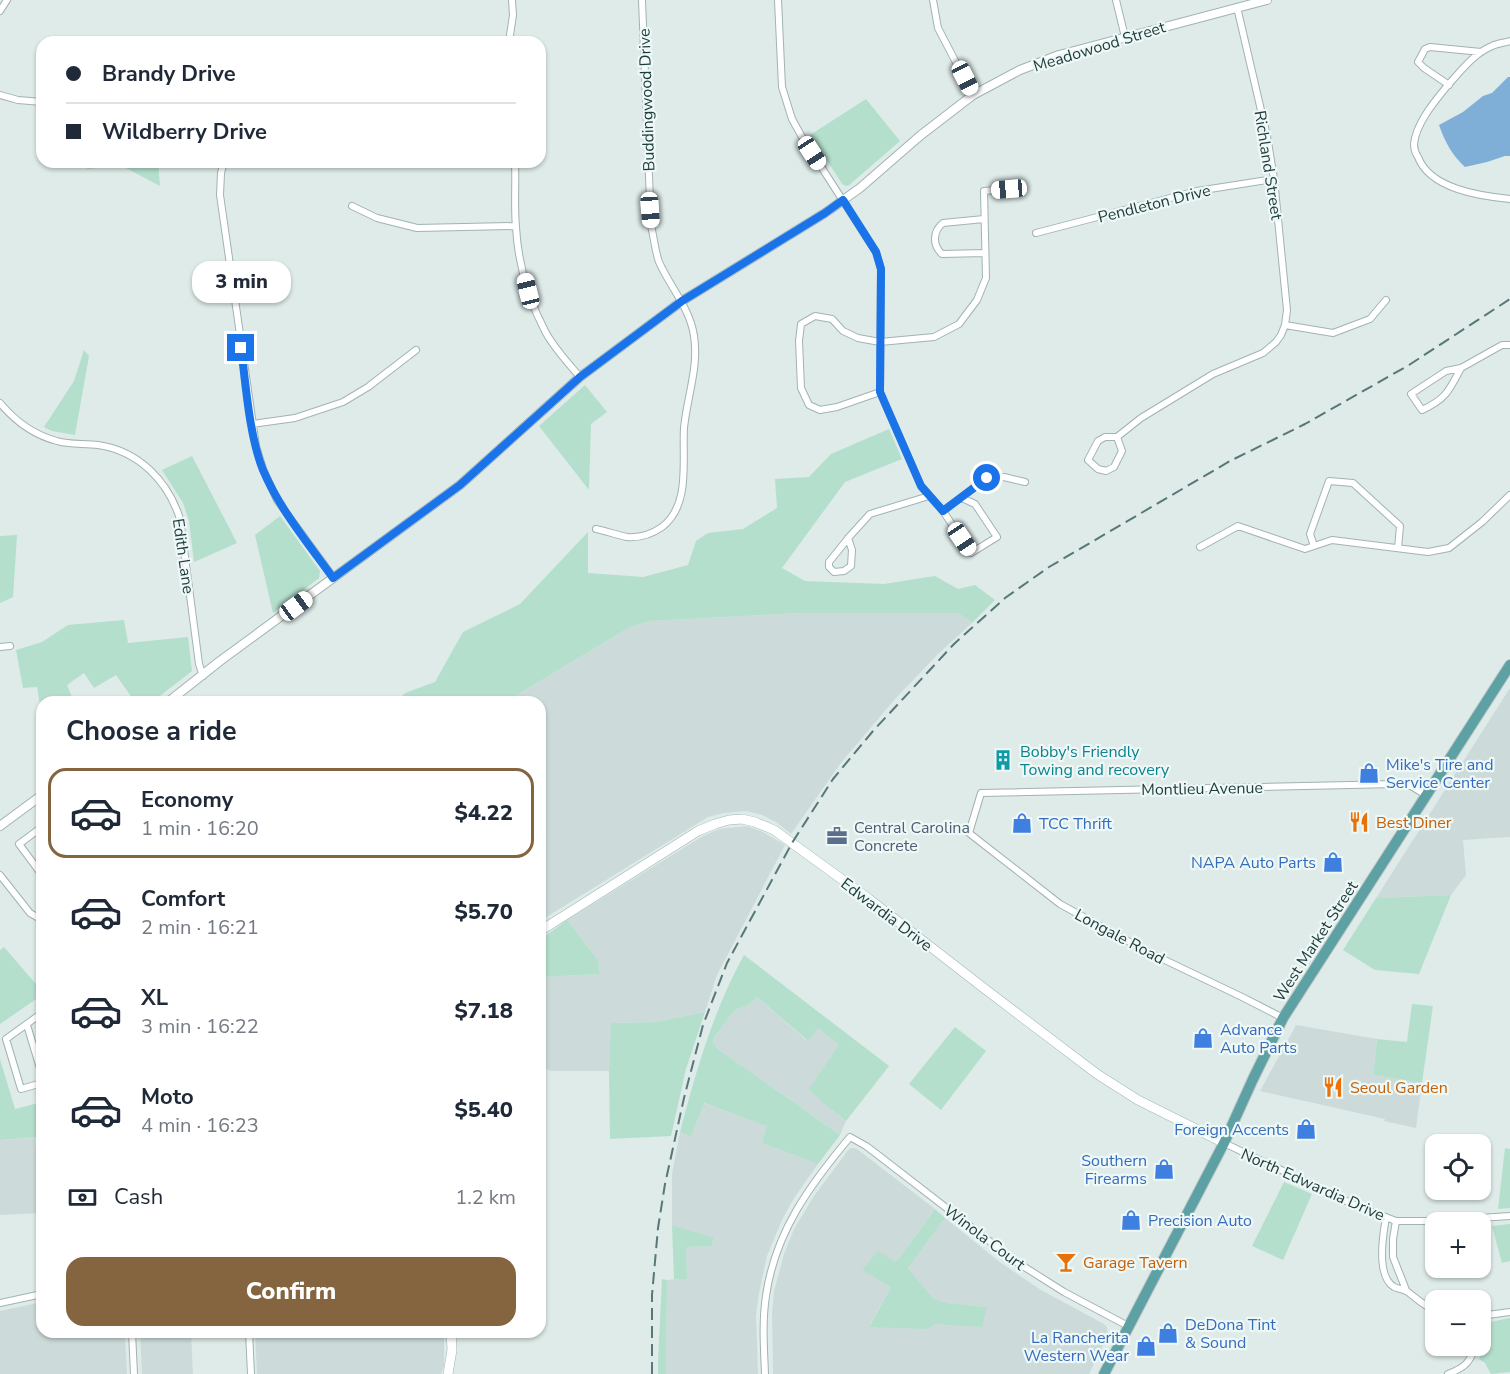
<!DOCTYPE html>
<meta charset="utf-8">
<style>
body{margin:0;font-family:"Nunito Sans",sans-serif;background:#f6f6f7;color:#1f2937;height:100vh;display:flex;flex-direction:column;font-size:22px;white-space:nowrap}
*{box-sizing:border-box;margin:0}
p{font-size:20px;color:#747a83}
.icon{flex:none;width:33px;height:33px;fill:none;stroke:currentColor;stroke-width:2;stroke-linecap:round;stroke-linejoin:round}
.map{position:relative;flex:1;overflow:hidden}
.details{position:absolute;left:36px;top:696px;width:510px;height:642px;display:flex;flex-direction:column;background:#fff;border-radius:18px;box-shadow:0 2px 4px #0004}
.details>*{flex:none}
.top-card{position:absolute;left:36px;top:36px;width:510px;height:132px;border-radius:18px;box-shadow:0 2px 4px #0004;display:grid;align-content:center;height:132px;padding:0 30px;background:#fff}
.controls{position:absolute;left:1425px;top:1134px;display:grid;gap:12px}
.controls a{display:grid;place-items:center;width:66px;height:66px;border-radius:12px;background:#fff;box-shadow:0 2px 4px #0004;font-size:30px}
.end{position:absolute;width:27px;height:27px;margin:-14px;border:8px solid #1a73e8;background:#fff;box-shadow:0 0 0 3px #fff}
.from{border-radius:50%}
.bubble{position:absolute;height:42px;border-radius:18px;background:#fff;box-shadow:0 2px 4px #0004;font-size:20px;font-weight:800;line-height:42px;text-align:center}
.car{position:absolute;width:18px;height:36px;margin:-18px -9px;border-radius:8px;box-shadow:0 0 4px 2px #0007;background:linear-gradient(#fff 24%,#345 0 40%,#fff 0 76%,#345 0 86%,#fff 0)}
.top-card b{display:flex;align-items:center;gap:21px;height:57px;font-size:22px}
.top-card b+b{border-top:2px solid #e0e1e3}
.top-card i{width:15px;height:15px;background:#1f2937}
ul{padding:0;list-style:none}
li{display:flex;align-items:center;gap:18px;height:90px;margin:0 12px 9px;padding:0 18px;border:3px solid transparent;border-radius:18px}
li div{flex:1}
li b{display:block;font-size:22px}
li em{font-style:normal;font-weight:800}
li.selected{border-color:#84653f}
li>.icon{width:54px;height:54px;stroke-width:1.5}
h2{padding:0 30px;font-size:27px;line-height:72px}
.pay{display:flex;align-items:center;gap:15px;height:66px;padding:0 30px;font-size:22px}
.pay p{margin-inline-start:auto}
.button{display:flex;gap:12px;margin-top:auto;padding:12px 30px}
.button a{flex:1;height:69px;border-radius:18px;background:#84653f;color:#fff;font-size:24px;font-weight:800;line-height:69px;text-align:center}
.map>svg:first-child{display:block}
.built{fill:#ccdbd9}
.green{fill:#b4dfcd}
.water{fill:#7faed7}
.lines{fill:none;stroke-linecap:round;stroke-linejoin:round}
.minor-casing{stroke:#a1b3b2;stroke-width:8}
.tertiary-casing{stroke:#a1b3b2;stroke-width:10}
.secondary-casing{stroke:#9cb8b6;stroke-width:10}
.primary-casing{stroke:#c0c8c8;stroke-width:12}
.minor{stroke:#fff;stroke-width:6}
.tertiary{stroke:#fff;stroke-width:8}
.secondary{stroke:#fff;stroke-width:9}
.primary{stroke:#5da1a5;stroke-width:10}
.rail{stroke:#577778;stroke-width:2;stroke-dasharray:12 6;stroke-linecap:butt}
.route{stroke:#1a73e8;stroke-width:8}
.labels{text-anchor:middle;stroke-width:4.5;stroke-linejoin:round;paint-order:stroke}
.street-label{font-size:16px;fill:#1e3b3c;stroke:#eef8f6}
.culture-label{font-size:16px;fill:#0d838f;stroke:#eef8f6;text-anchor:start}
.shop-label{font-size:16px;fill:#366cbe;stroke:#eef8f6;text-anchor:start}
.food-label{font-size:16px;fill:#c56008;stroke:#eef8f6;text-anchor:start}
.service-label{font-size:16px;fill:#4e5e75;stroke:#eef8f6;text-anchor:start}
</style>
<div class="map">
<svg width="1510" height="1374" viewBox="0 0 1510 1374">
<rect width="100%" height="100%" fill="#deebe9"/>
<path class="built" d="M800,613H958L972,623L937,655L895,699L840,764L791,834L776,822L762,815L746,811L724,813L708,817L540,921V702H505L630,627L650,621Z
M1510,688V837L1463,840L1466,875L1451,895L1376,898Z
M747,826L761,831L785,845L717,975L705,1012L655,1022L612,1023L609,1071H551L540,1066V977L600,974L598,960L567,920L703,836L719,829Z
M757,997L807,1041L818,1028L839,1045L824,1104L846,1121L840,1135L718,1049L713,1043L714,1037L735,1010L747,1006Z
M1296,1025L1377,1039L1373,1075L1422,1083L1416,1128L1384,1121L1385,1119L1260,1091Z
M703,1103L768,1126L762,1143L818,1164L794,1198L781,1222L767,1256L759,1293L756,1315L758,1374H666L667,1280L687,1278L685,1247L712,1246L714,1239L672,1225V1174L680,1132L691,1135Z
M35,1138L40,1213L0,1215V1140Z
M853,1148L857,1149L935,1209L898,1260L862,1269L891,1287L869,1326L935,1324L987,1307L948,1303L934,1299L908,1268L945,1218L1001,1263L1041,1290L1104,1324L1107,1327L1108,1335L1089,1374H773L772,1313L774,1291L784,1254L794,1229L814,1196L849,1149Z
M42,1302V1332H103V1336H125L127,1374H0V1311Z
M140,1332H191L193,1374H142Z
M255,1332H444V1366L441,1374H257Z"/>
<path class="green" d="M866,99L900,141L848,186L843,185L810,135Z
M86,162H158L160,186L122,166L87,169Z
M84,350L89,356L75,435L52,431L44,427L74,381Z
M585,385L607,412L591,424L589,490L539,426Z
M889,429L902,459L845,482L782,568L805,581L884,584L935,576L958,589L975,585L995,600L972,623L958,613H800L650,621L630,627L505,702H396L405,693L435,682L463,632L520,604L588,532V573L643,577L688,565L696,541L708,533L743,529L777,508L775,479L809,477L831,454Z
M192,456L237,543L194,562L189,521L183,503L162,470Z
M280,516L320,571L319,578L273,613L255,535Z
M17,535L13,597L0,603V536Z
M124,620L128,643L188,637L192,671L152,702H135L116,675L94,688L84,673L67,685L74,702H42V717L37,687L23,688L16,650L42,642L68,625Z
M1451,895L1419,974L1375,970L1343,950L1376,898Z
M567,920L598,960L600,974L540,977V940Z
M4,947L42,991V995L0,1024V950Z
M744,955L889,1066L846,1121L824,1104L809,1089L839,1045L818,1028L808,1041L757,997L747,1006L735,1010L714,1037L713,1043L718,1049L840,1135L818,1164L762,1143L767,1126L704,1103L691,1136L680,1132C696,1071 713,1011 744,955Z
M1412,1004L1433,1006L1422,1083L1373,1075L1377,1039L1407,1042Z
M705,1012L686,1069L671,1136L610,1139L609,1071L611,1023L655,1022Z
M955,1027L986,1051L941,1110L909,1084Z
M0,1059L15,1109L42,1102V1137L0,1140Z
M1505,1148L1510,1149V1208L1498,1209Z
M1284,1182L1312,1194L1283,1260L1252,1246Z
M935,1209L945,1218L908,1268L934,1299L948,1303L987,1307L982,1327L935,1324L927,1329L869,1327L891,1287L862,1270L878,1251L894,1261L898,1260Z
M1510,1224V1261L1502,1263L1492,1226Z
M672,1225L714,1238L712,1246L686,1247L687,1279H674Z
M662,1279L667,1280L666,1374H658V1360Z
M1510,1318V1372L1491,1374L1485,1363L1479,1359L1486,1344L1487,1327L1490,1322Z"/>
<path class="water" d="M1508,77H1510V156H1505L1487,162L1465,167C1452,155 1445,142 1439,125L1463,112L1483,96L1492,93Z"/>
<g class="lines">
<g class="minor-casing">
<path id="minor" d="M778,0L782,87L792,119L802,137L876,252L881,269L880,392L921,486L943,511L971,553L997,537L975,504L962,498
M933,0L938,28L973,95
M1116,0L1125,37
M0,11L7,0
M1510,41C1504,43 1498,43 1492,46C1473,54 1461,71 1448,85C1435,101 1416,123 1414,144C1414,148 1416,154 1418,157C1430,189 1480,196 1510,199
M509,42L513,15L512,0
M1449,85L1424,68L1418,62L1425,49L1430,47L1481,52
M0,95L18,100L42,102
M224,162L221,173L220,195L256,446L263,469L277,500L334,578
M515,162C516,184 514,205 516,227C518,263 529,301 546,333C555,349 568,363 580,377
M352,206L377,218L417,228L516,226
M984,219L943,223C933,231 932,245 942,254L985,253
M1036,233L1197,191L1274,179
M1285,325L1333,333L1370,319L1386,300
M1461,368C1449,391 1446,399 1422,410L1411,394L1446,371L1461,368L1502,345H1510
M880,392L837,407L820,410L809,405L801,388L799,341L801,324L815,316L832,319L843,331L858,338L880,342L934,337L959,324L977,300L986,278L984,191L1009,189
M0,403C15,421 34,435 57,441C70,445 85,443 98,445C139,451 168,481 180,519L199,664L203,676
M252,424L295,418L343,402L368,387L416,350
M1105,437H1117L1122,451L1114,467L1106,471L1098,469L1088,460L1098,441Z
M1117,437L1141,418L1213,374L1263,353L1269,348L1276,342L1281,335L1285,325L1287,310L1274,179L1267,136L1237,7
M943,511L987,478L1004,477L1025,482
M596,529C606,531 617,535 627,537C640,538 652,534 662,527C691,505 682,460 684,428C687,397 699,367 694,336C690,308 670,287 659,262C655,251 654,237 651,226L642,0
M848,538L852,550L851,566L844,571L834,572L829,567V562L850,536L870,514L929,496
M1314,546L1310,534L1329,481L1353,483L1400,526L1398,548
M1200,547L1238,526L1305,549L1332,540L1428,552L1449,548L1482,522L1510,495
M0,647L10,646
M42,827L19,844L42,875
M0,875L30,913L42,920
M42,1013L6,1039L21,1089L42,1083
M1283,1018L1242,997L1146,951L1060,904L969,833L981,793L1396,784L1411,786L1426,795
M27,1025L42,1075
M1224,1143L1357,1206L1396,1221H1435L1510,1216
M1386,1218C1383,1234 1376,1276 1394,1287C1398,1289 1404,1289 1408,1292C1417,1299 1424,1306 1436,1311
M1396,1221L1393,1239V1257L1406,1290
M0,1303L42,1294
M1480,1316L1510,1312
M132,1332L134,1374
M249,1332L251,1374
M765,1374C764,1348 762,1322 766,1296C775,1232 810,1185 850,1137L866,1146L878,1155L1015,1261L1064,1292L1128,1326
M1448,1374C1466,1367 1469,1363 1476,1346"/>
</g>
<g class="tertiary-casing">
<path id="tertiary" d="M168,702L220,661L460,485L580,377L682,301L825,213L860,188L921,135L973,95L1020,70L1059,55L1267,0
M0,826L42,795"/>
</g>
<g class="secondary-casing">
<path id="secondary" d="M540,931L698,831L715,824L729,820L742,819L755,822L774,830L869,899L985,989L1097,1074L1138,1100L1224,1143
M448,1374L452,1350L451,1332"/>
</g>
<g class="primary-casing">
<path id="primary" d="M1104,1374L1224,1143L1253,1079L1283,1018L1510,665"/>
</g>
<use href="#minor" class="minor"/>
<use href="#tertiary" class="tertiary"/>
<use href="#secondary" class="secondary"/>
<use href="#primary" class="primary"/>
<path class="rail" d="M652,1374V1295L658,1228L665,1184L684,1098L703,1025L727,963L792,843L833,779L873,731L954,644L1005,598L1049,567L1230,461L1305,424L1409,365L1510,299"/>
</g>
<g class="lines">
<path class="route" d="M241,348C246,385 249,435 263,470C280,510 308,543 333,578L460,485L580,377L682,301L825,213L843,200L876,252L881,269L880,392L921,486L943,511L987,478"/>
</g>
<defs>
<g id="building-bare" transform="scale(1.62)"><path d="M-4-6H4V6H1V3H-1V6H-4ZM-2.5-4.3h1.7v1.8h-1.7ZM.8-4.3h1.7v1.8H.8ZM-2.5-1h1.7V.8h-1.7ZM.8-1h1.7V.8H.8Z" fill="#0f9aa8" stroke="#eef8f6" stroke-width="2.5" paint-order="stroke"/></g>
<g id="shop-bare" transform="scale(1.62)"><path d="M-5-2.5h2.3a2.7 3.5 0 0 1 5.4 0H5L5.5 6h-11ZM-1.5-2.5h3a1.5 2.3 0 0 0-3 0Z" fill="#3f7fe0" stroke="#eef8f6" stroke-width="2.5" paint-order="stroke"/></g>
<g id="restaurant-bare" transform="scale(1.62)"><path d="M-5-6h1v4h1v-4h1v4h1v-4h1v5L-1.5 .5V6h-2V.5L-5-1ZM5-6V6H3V1.5H1.5Q1.5-4 5-6Z" fill="#e8710a" stroke="#eef8f6" stroke-width="2.5" paint-order="stroke"/></g>
<g id="office-bare" transform="scale(1.62)"><path d="M-6-3h4V-5.5h4V-3h4V5H-6ZM-1-4.5V-3h2v-1.5ZM-6 0V1H6V0Z" fill="#5c6f8a" stroke="#eef8f6" stroke-width="2.5" paint-order="stroke"/></g>
<g id="bar-bare" transform="scale(1.62)"><path d="M-6-5H6L.8 .8V4.5H3.5V6h-7V4.5H-.8V.8Z" fill="#e8710a" stroke="#eef8f6" stroke-width="2.5" paint-order="stroke"/></g>
</defs>
<g fill-rule="evenodd">
<use href="#building-bare" x="1003" y="760"/>
<use href="#shop-bare" x="1369" y="773"/>
<use href="#restaurant-bare" x="1359" y="822"/>
<use href="#shop-bare" x="1022" y="823"/>
<use href="#office-bare" x="837" y="836"/>
<use href="#shop-bare" x="1333" y="862"/>
<use href="#shop-bare" x="1203" y="1038"/>
<use href="#restaurant-bare" x="1333" y="1087"/>
<use href="#shop-bare" x="1306" y="1129"/>
<use href="#shop-bare" x="1164" y="1169"/>
<use href="#shop-bare" x="1131" y="1220"/>
<use href="#bar-bare" x="1066" y="1262"/>
<use href="#shop-bare" x="1168" y="1333"/>
<use href="#shop-bare" x="1146" y="1346"/>
</g>
<g class="labels">
<g class="street-label">
<text transform="translate(1099 46) rotate(-17)" y="6">Meadowood Street</text>
<text transform="translate(646 100) rotate(-92)" y="6">Buddingwood Drive</text>
<text transform="translate(1269 165) rotate(81)" y="6">Richland Street</text>
<text transform="translate(1154 203) rotate(-14)" y="6">Pendleton Drive</text>
<text transform="translate(184 556) rotate(82)" y="6">Edith Lane</text>
<text transform="translate(1202 788) rotate(-1)" y="6">Montlieu Avenue</text>
<text transform="translate(887 914) rotate(37)" y="6">Edwardia Drive</text>
<text transform="translate(1120 936) rotate(28)" y="6">Longale Road</text>
<text transform="translate(1315 941) rotate(-57)" y="6">West Market Street</text>
<text transform="translate(1313 1184) rotate(24)" y="6">North Edwardia Drive</text>
<text transform="translate(985 1237) rotate(37)" y="6">Winola Court</text>
</g>
<g class="culture-label">
<text x="1020" y="757">Bobby's Friendly<tspan x="1020" dy="18">Towing and recovery</tspan></text>
</g>
<g class="shop-label">
<text x="1386" y="770">Mike's Tire and<tspan x="1386" dy="18">Service Center</tspan></text>
<text x="1039" y="829">TCC Thrift</text>
<text x="1316" y="868" text-anchor="end">NAPA Auto Parts</text>
<text x="1220" y="1035">Advance<tspan x="1220" dy="18">Auto Parts</tspan></text>
<text x="1289" y="1135" text-anchor="end">Foreign Accents</text>
<text x="1147" y="1166" text-anchor="end">Southern<tspan x="1147" dy="18">Firearms</tspan></text>
<text x="1148" y="1226">Precision Auto</text>
<text x="1185" y="1330">DeDona Tint<tspan x="1185" dy="18">&amp; Sound</tspan></text>
<text x="1129" y="1343" text-anchor="end">La Rancherita<tspan x="1129" dy="18">Western Wear</tspan></text>
</g>
<g class="food-label">
<text x="1376" y="828">Best Diner</text>
<text x="1350" y="1093">Seoul Garden</text>
<text x="1083" y="1268">Garage Tavern</text>
</g>
<g class="service-label">
<text x="854" y="833">Central Carolina<tspan x="854" dy="18">Concrete</tspan></text>
</g>
</g>
</svg>
<div class="controls">
<a><svg class="icon" aria-label="locate" viewBox="0 0 24 24"><circle cx="12" cy="12" r="6"/><path d="M12 2v4M12 18v4M2 12h4M18 12h4"/></svg></a>
<a>+</a>
<a>−</a>
</div>
<i class="end from" style="left:987px;top:478px"></i>
<i class="end" style="left:241px;top:348px"></i>
<div class="bubble" style="left:192px;top:261px;width:99px">3 min</div>
<i class="car" style="left:965px;top:78px;rotate:153deg"></i>
<i class="car" style="left:812px;top:153px;rotate:147deg"></i>
<i class="car" style="left:1009px;top:189px;rotate:265deg"></i>
<i class="car" style="left:650px;top:210px;rotate:176deg"></i>
<i class="car" style="left:528px;top:291px;rotate:346deg"></i>
<i class="car" style="left:962px;top:539px;rotate:146deg"></i>
<i class="car" style="left:296px;top:606px;rotate:54deg"></i>
<div class="top-card">
<b><i class="from"></i>Brandy Drive</b>
<b><i></i>Wildberry Drive</b>
</div>
<section class="details">
<h2>Choose a ride</h2>
<ul>
<li class="selected"><svg class="icon" aria-label="car" viewBox="0 0 24 24"><path d="M5 17H2v-5l4-1 3-4h7l3 4 3 1v5h-3M9 17h6M6 11h13"/><circle cx="7" cy="17" r="2"/><circle cx="17" cy="17" r="2"/></svg><div><b>Economy</b><p>1 min · 16:20</p></div><em>$4.22</em></li>
<li><svg class="icon" aria-label="car" viewBox="0 0 24 24"><path d="M5 17H2v-5l4-1 3-4h7l3 4 3 1v5h-3M9 17h6M6 11h13"/><circle cx="7" cy="17" r="2"/><circle cx="17" cy="17" r="2"/></svg><div><b>Comfort</b><p>2 min · 16:21</p></div><em>$5.70</em></li>
<li><svg class="icon" aria-label="car" viewBox="0 0 24 24"><path d="M5 17H2v-5l4-1 3-4h7l3 4 3 1v5h-3M9 17h6M6 11h13"/><circle cx="7" cy="17" r="2"/><circle cx="17" cy="17" r="2"/></svg><div><b>XL</b><p>3 min · 16:22</p></div><em>$7.18</em></li>
<li><svg class="icon" aria-label="car" viewBox="0 0 24 24"><path d="M5 17H2v-5l4-1 3-4h7l3 4 3 1v5h-3M9 17h6M6 11h13"/><circle cx="7" cy="17" r="2"/><circle cx="17" cy="17" r="2"/></svg><div><b>Moto</b><p>4 min · 16:23</p></div><em>$5.40</em></li>
</ul>
<div class="pay"><svg class="icon" aria-label="cash" viewBox="0 0 24 24"><path d="M3 7h18v10H3z"/><circle cx="12" cy="12" r="2"/></svg>Cash<p>1.2 km</p></div>
<div class="button"><a>Confirm</a></div>
</section>
</div>
